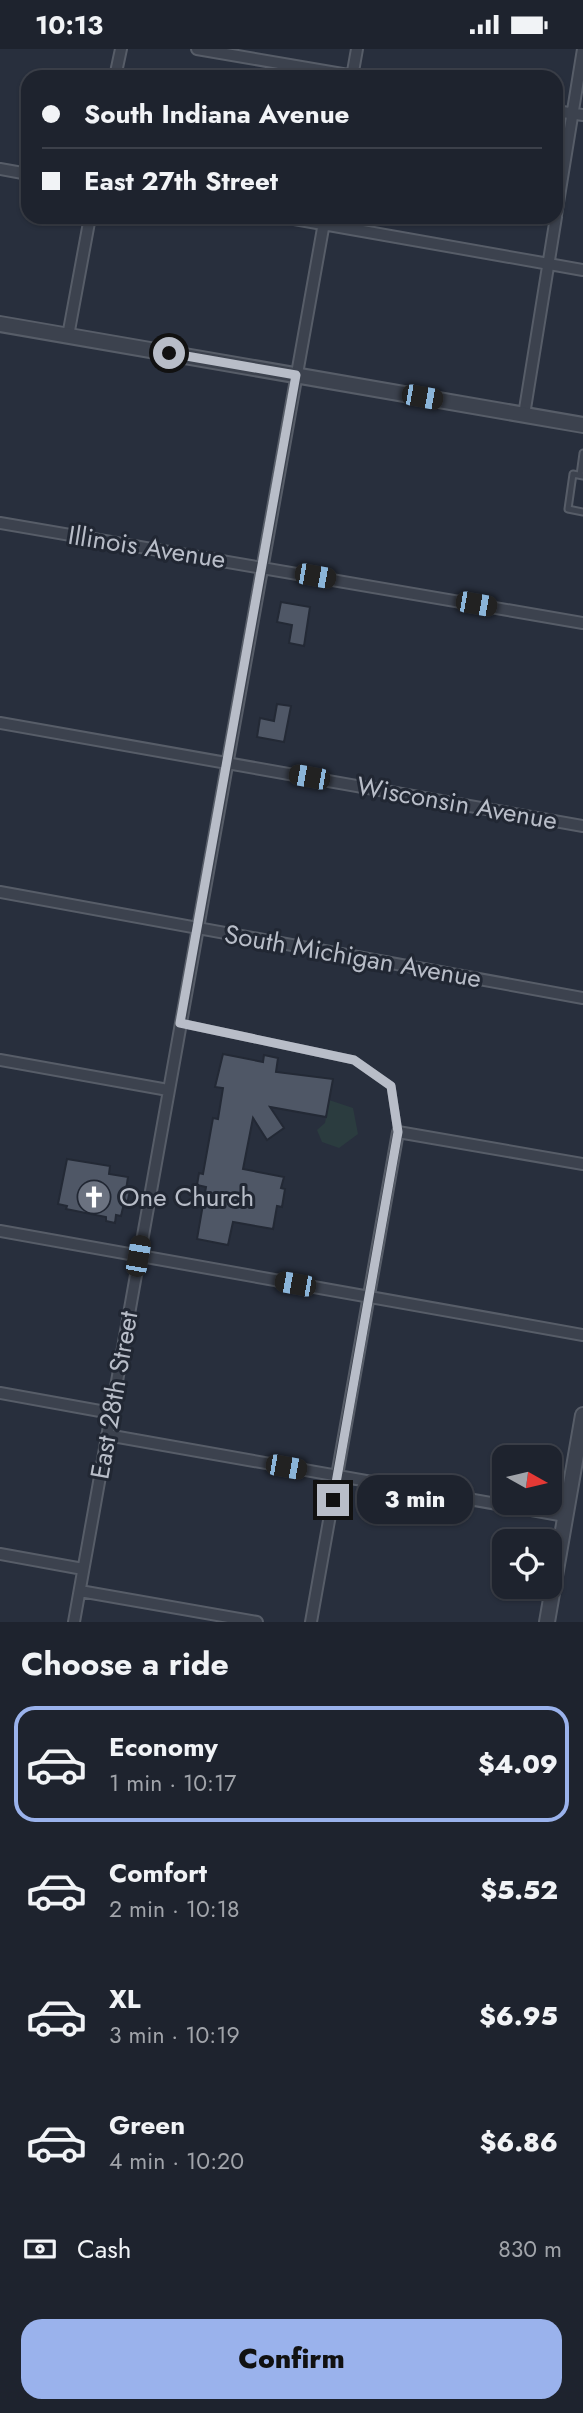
<!DOCTYPE html>
<meta charset="utf-8">
<style>
body{margin:0;font-family:Jost,sans-serif;background:#262b36;color:#f1f3f6;height:100vh;display:flex;flex-direction:column;font-size:26px;white-space:nowrap}
*{box-sizing:border-box;margin:0}
p{font-size:23px;color:#a1a4aa}
.icon{flex:none;width:38px;height:38px;fill:none;stroke:currentColor;stroke-width:2;stroke-linecap:round;stroke-linejoin:round}
.map{position:relative;height:1573px;overflow:hidden}
.details{display:flex;flex-direction:column;background:#1e232e;flex:1}
.details>*{flex:none}
.guide{position:absolute;left:21px;top:21px;width:542px;height:154px;border-radius:21px;box-shadow:0 2px 5px #0004,0 0 0 2px #3c404a;display:grid;align-content:center;height:154px;padding:0 21px;background:#1e232e}
.needle{width:46px;rotate:98deg}
.tools{position:absolute;left:492px;top:1396px;display:grid;gap:14px}
.tools a{display:grid;place-items:center;width:70px;height:70px;border-radius:14px;background:#1e232e;box-shadow:0 2px 5px #0004,0 0 0 2px #3c404a;font-size:35px}
.end{position:absolute;width:32px;height:32px;margin:-16px;border:9px solid #b8bdc8;background:#111;box-shadow:0 0 0 4px #111}
.from{border-radius:50%}
.bubble{position:absolute;height:49px;border-radius:21px;background:#1e232e;box-shadow:0 2px 5px #0004,0 0 0 2px #3c404a;font-size:23px;font-weight:800;line-height:49px;text-align:center}
.car{position:absolute;width:21px;height:42px;margin:-21px -10px;border-radius:9px;box-shadow:0 0 5px 2px #0007;background:linear-gradient(#222 24%,#8ab4d8 0 40%,#222 0 76%,#8ab4d8 0 86%,#222 0)}
.guide b{display:flex;align-items:center;gap:24px;height:66px;font-size:26px}
.guide b+b{border-top:2px solid #3c404a}
.guide i{width:18px;height:18px;background:#f1f3f6}
ul{padding:0;list-style:none}
li{display:flex;align-items:center;gap:21px;height:116px;margin:0 14px 10px;padding:0 7px;border:4px solid transparent;border-radius:21px}
li div{flex:1}
li b{display:block;font-size:26px}
li em{font-style:normal;font-weight:800}
li.on{border-color:#9ab2ec}
li>.icon{width:63px;height:63px;stroke-width:1.5}
h2{padding:0 21px;font-size:32px;line-height:84px}
.pay{display:flex;align-items:center;gap:18px;height:77px;padding:0 21px;font-size:26px}
.pay p{margin-inline-start:auto}
.action{display:flex;gap:14px;margin-top:auto;padding:14px 21px}
.action a{flex:1;height:80px;border-radius:21px;background:#9ab2ec;color:#111;font-size:28px;font-weight:800;line-height:80px;text-align:center}
.status{display:flex;justify-content:space-between;align-items:center;height:49px;padding:0 35px;background:#1e232e;direction:ltr}
.status svg{height:19px;fill:currentColor}
.map>svg:first-child{display:block}
.green{fill:#2b3c3f}
.building{fill:#4f5766;stroke:#232935;stroke-width:2}
.lines{fill:none;stroke-linecap:round;stroke-linejoin:round}
.service-casing{stroke:#575d68;stroke-width:9}
.minor-casing{stroke:#575d68;stroke-width:14}
.tertiary-casing{stroke:#575d68;stroke-width:18}
.service{stroke:#3c424e;stroke-width:5}
.minor{stroke:#3c424e;stroke-width:10}
.tertiary{stroke:#3c424e;stroke-width:14}
.route{stroke:#b8bdc8;stroke-width:9}
.labels{text-anchor:middle;stroke-width:6;stroke-linejoin:round;paint-order:stroke}
.street-label{font-size:26px;fill:#b8bdc8;stroke:#212733}
.poi-label{font-size:26px;fill:#b8bdc8;stroke:#212733;text-anchor:start}
</style>
<div class="status"><b>10:13</b><svg viewBox="0 0 49 12"><path d="M0 12V9h3v3zM5 12V6h3v6zM10 12V3h3v9zM15 12V0h3v12zM26 1h20v11H26zM47 4h2v5h-2z"/></svg></div>
<div class="map">
<svg width="583" height="1573" viewBox="0 0 583 1573">
<rect width="100%" height="100%" fill="#282f3d"/>
<path class="green" d="M329,1051L353,1059L358,1085L339,1099L322,1093L317,1081L325,1074Z"/>
<path class="building" d="M281,553L310,558L304,597L289,594L292,576L277,573Z
M277,655L291,657L284,693L257,688L260,669L274,672Z
M223,1005L263,1013L264,1006L278,1009L276,1023L333,1030L326,1068L270,1058L284,1079L267,1091L253,1069L243,1120L284,1128L281,1139L285,1140L282,1158L277,1157L273,1180L233,1173L228,1196L197,1190L206,1138L197,1136L199,1124L203,1125L213,1069L218,1070L223,1039L215,1038Z
M67,1110L110,1117L109,1125L128,1128L126,1141L130,1142L127,1155L124,1154L121,1167L116,1166L115,1174L106,1172V1168L66,1160L67,1157L58,1155Z"/>
<g class="lines">
<g class="service-casing">
<path id="service" d="M580,426L583,404
M583,427L573,425L568,460L583,463
M180,974L354,1011L391,1037L398,1083"/>
</g>
<g class="minor-casing">
<path id="minor" d="M197,0L360,28
M115,28L121,0
M352,28L357,0
M556,62L583,66
M0,120L28,125
M556,166L583,0
M283,168L583,221
M68,287L90,168
M524,366L556,168
M0,474L583,574
M0,674L583,777
M0,843L583,949
M0,1011L168,1041
M0,1182L583,1286
M0,1344L111,1364
M107,1386L565,1467
M0,1505L83,1520
M80,1542L257,1573
M74,1573L325,168
M311,1573L398,1083L583,1115"/>
</g>
<g class="tertiary-casing">
<path id="tertiary" d="M0,275L583,376
M547,1573L583,1366"/>
</g>
<use href="#service" class="service"/>
<use href="#minor" class="minor"/>
<use href="#tertiary" class="tertiary"/>
</g>
<g class="lines">
<path class="route" d="M169,304L296,326L180,974L354,1011L391,1037L398,1083L333,1451"/>
</g>
<defs>
<g id="church-disc" transform="scale(1.75)"><circle r="9.5" fill="#6b7280" stroke="#212733"/><path d="M-1.2-6h2.4v3.5h3.3v2.4h-3.3V6h-2.4V-.1h-3.3v-2.4h3.3Z" fill="#fff"/></g>
</defs>
<g fill-rule="evenodd">
<use href="#church-disc" x="94" y="1148"/>
</g>
<g class="labels">
<g class="street-label">
<text transform="translate(147 498) rotate(9)" y="9">Illinois Avenue</text>
<text transform="translate(457 754) rotate(10)" y="9">Wisconsin Avenue</text>
<text transform="translate(353 907) rotate(10)" y="9">South Michigan Avenue</text>
<text transform="translate(114 1346) rotate(-80)" y="9">East 28th Street</text>
</g>
<g class="poi-label">
<text x="119" y="1157">One Church</text>
</g>
</g>
</svg>
<div class="tools">
<a><svg class="needle" viewBox="-14 -14 28 28"><path d="M0-13l5 13h-10z" fill="#e53935"/><path d="M0 13l5-13h-10z" fill="#a1a4aa"/></svg></a>
<a><svg class="icon" aria-label="locate" viewBox="0 0 24 24"><circle cx="12" cy="12" r="6"/><path d="M12 2v4M12 18v4M2 12h4M18 12h4"/></svg></a>
</div>
<i class="end from" style="left:169px;top:304px"></i>
<i class="end" style="left:333px;top:1451px"></i>
<div class="bubble" style="left:357px;top:1426px;width:116px">3 min</div>
<i class="car" style="left:422px;top:348px;rotate:100deg"></i>
<i class="car" style="left:315px;top:527px;rotate:100deg"></i>
<i class="car" style="left:476px;top:555px;rotate:100deg"></i>
<i class="car" style="left:309px;top:728px;rotate:280deg"></i>
<i class="car" style="left:138px;top:1207px;rotate:10deg"></i>
<i class="car" style="left:295px;top:1235px;rotate:280deg"></i>
<i class="car" style="left:286px;top:1418px;rotate:100deg"></i>
<div class="guide">
<b><i class="from"></i>South Indiana Avenue</b>
<b><i></i>East 27th Street</b>
</div>
</div>
<section class="details">
<h2>Choose a ride</h2>
<ul>
<li class="on"><svg class="icon" aria-label="car" viewBox="0 0 24 24"><path d="M5 17H2v-5l4-1 3-4h7l3 4 3 1v5h-3M9 17h6M6 11h13"/><circle cx="7" cy="17" r="2"/><circle cx="17" cy="17" r="2"/></svg><div><b>Economy</b><p>1 min · 10:17</p></div><em>$4.09</em></li>
<li><svg class="icon" aria-label="car" viewBox="0 0 24 24"><path d="M5 17H2v-5l4-1 3-4h7l3 4 3 1v5h-3M9 17h6M6 11h13"/><circle cx="7" cy="17" r="2"/><circle cx="17" cy="17" r="2"/></svg><div><b>Comfort</b><p>2 min · 10:18</p></div><em>$5.52</em></li>
<li><svg class="icon" aria-label="car" viewBox="0 0 24 24"><path d="M5 17H2v-5l4-1 3-4h7l3 4 3 1v5h-3M9 17h6M6 11h13"/><circle cx="7" cy="17" r="2"/><circle cx="17" cy="17" r="2"/></svg><div><b>XL</b><p>3 min · 10:19</p></div><em>$6.95</em></li>
<li><svg class="icon" aria-label="car" viewBox="0 0 24 24"><path d="M5 17H2v-5l4-1 3-4h7l3 4 3 1v5h-3M9 17h6M6 11h13"/><circle cx="7" cy="17" r="2"/><circle cx="17" cy="17" r="2"/></svg><div><b>Green</b><p>4 min · 10:20</p></div><em>$6.86</em></li>
</ul>
<div class="pay"><svg class="icon" aria-label="cash" viewBox="0 0 24 24"><path d="M3 7h18v10H3z"/><circle cx="12" cy="12" r="2"/></svg>Cash<p>830 m</p></div>
<div class="action"><a>Confirm</a></div>
</section>
